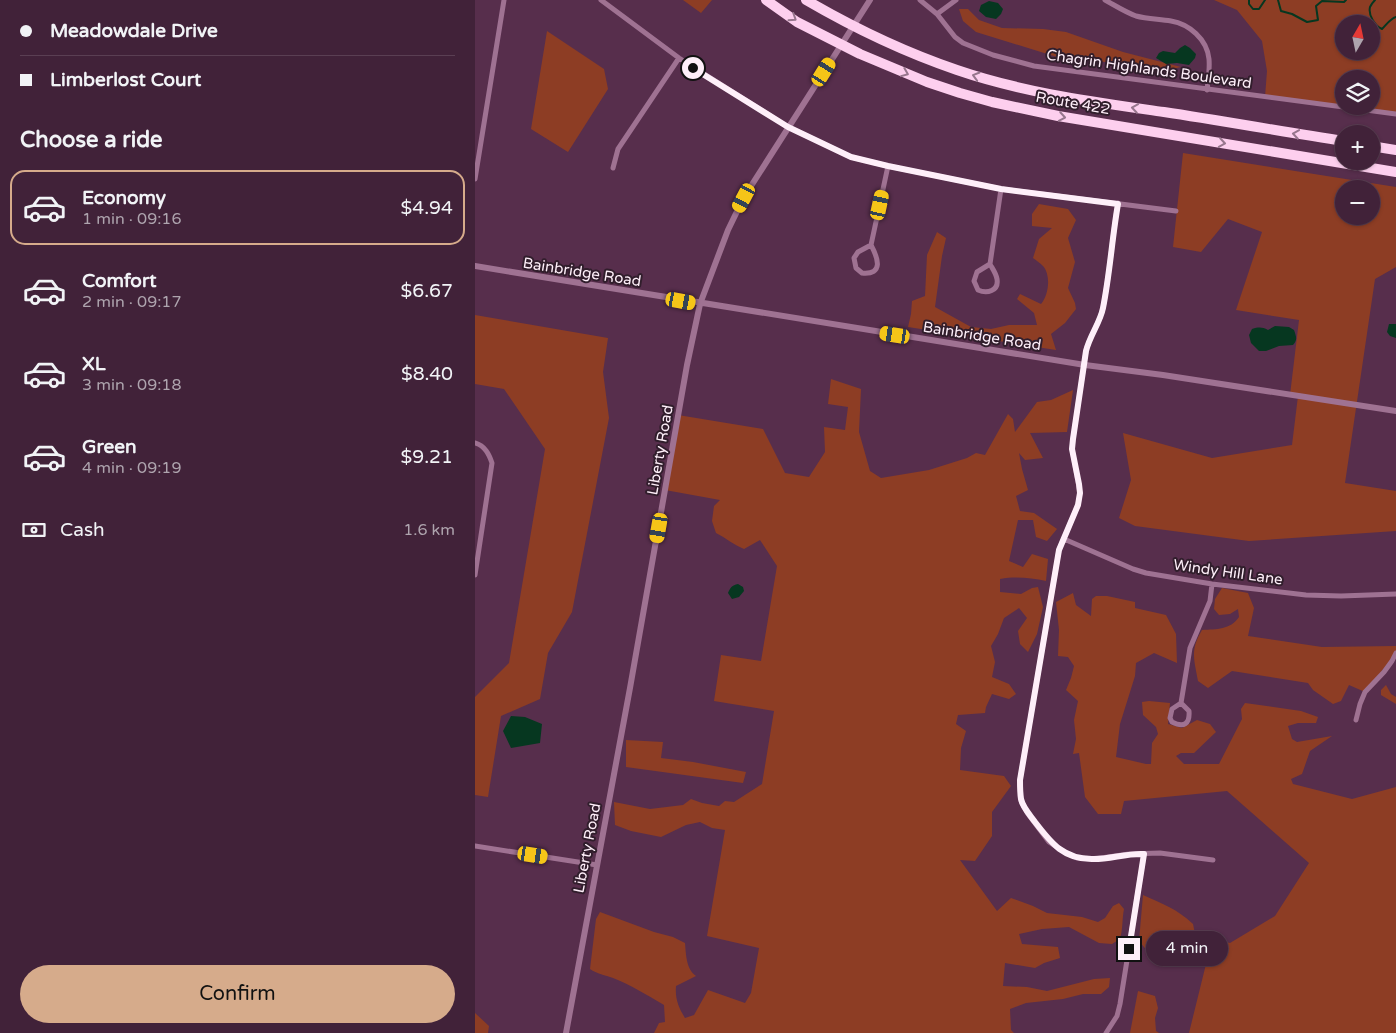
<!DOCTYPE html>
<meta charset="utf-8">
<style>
body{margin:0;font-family:"Varela Round",sans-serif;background:#4c2f44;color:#f1f3f6;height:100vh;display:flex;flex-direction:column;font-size:19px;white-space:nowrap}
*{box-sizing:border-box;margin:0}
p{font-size:16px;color:#aea4ae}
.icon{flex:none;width:28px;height:28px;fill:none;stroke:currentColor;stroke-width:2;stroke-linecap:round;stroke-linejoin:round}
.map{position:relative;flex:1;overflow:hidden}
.panel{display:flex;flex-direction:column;background:#412239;width:475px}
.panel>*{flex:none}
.top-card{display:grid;align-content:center;height:110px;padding:0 20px;background:#412239}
.needle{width:32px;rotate:9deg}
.controls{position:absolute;left:860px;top:15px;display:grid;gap:10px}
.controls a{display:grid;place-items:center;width:45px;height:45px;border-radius:50%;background:#412239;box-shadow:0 1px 4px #0004,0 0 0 1px #5a3f53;font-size:25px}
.end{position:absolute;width:22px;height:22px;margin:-11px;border:6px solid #feeff9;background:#111;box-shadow:0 0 0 2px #111}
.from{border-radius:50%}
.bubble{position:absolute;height:35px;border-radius:18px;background:#412239;box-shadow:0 1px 4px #0004,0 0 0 1px #5a3f53;font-size:16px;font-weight:600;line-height:35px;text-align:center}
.car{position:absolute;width:15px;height:30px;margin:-15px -8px;border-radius:6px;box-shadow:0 0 4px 1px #0007;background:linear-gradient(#f5c518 24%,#345 0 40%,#f5c518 0 76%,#345 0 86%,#f5c518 0)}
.top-card b{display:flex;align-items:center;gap:18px;height:48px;font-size:19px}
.top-card b+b{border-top:1px solid #5a3f53}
.top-card i{width:12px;height:12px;background:#f1f3f6}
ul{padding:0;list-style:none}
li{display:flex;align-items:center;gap:15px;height:75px;margin:0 10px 8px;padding:0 10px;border:2px solid transparent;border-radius:15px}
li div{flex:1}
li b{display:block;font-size:19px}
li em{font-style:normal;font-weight:600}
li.current{border-color:#d6ab8b}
li>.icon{width:45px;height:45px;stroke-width:1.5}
h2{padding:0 20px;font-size:22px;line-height:60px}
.pay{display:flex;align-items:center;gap:12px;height:55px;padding:0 20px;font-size:19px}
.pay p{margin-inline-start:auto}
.action{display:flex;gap:10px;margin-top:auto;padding:10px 20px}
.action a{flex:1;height:58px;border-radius:30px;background:#d6ab8b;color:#111;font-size:20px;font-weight:600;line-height:58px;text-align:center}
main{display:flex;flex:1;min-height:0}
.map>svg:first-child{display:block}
.green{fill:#8d3d24;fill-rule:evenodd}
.water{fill:#063720}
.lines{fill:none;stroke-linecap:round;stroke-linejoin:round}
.stream{stroke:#063720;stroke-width:2}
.minor{stroke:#9f7292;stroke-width:5}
.tertiary{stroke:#9f7292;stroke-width:6}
.motorway{stroke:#fdcfee;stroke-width:10}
.oneway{stroke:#97768d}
.route{stroke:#feeff9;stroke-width:6}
.labels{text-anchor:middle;stroke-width:4;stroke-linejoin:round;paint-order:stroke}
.street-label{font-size:15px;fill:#feeff9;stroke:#311e2c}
</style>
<main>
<section class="panel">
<div class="top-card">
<b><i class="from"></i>Meadowdale Drive</b>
<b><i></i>Limberlost Court</b>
</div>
<h2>Choose a ride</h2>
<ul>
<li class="current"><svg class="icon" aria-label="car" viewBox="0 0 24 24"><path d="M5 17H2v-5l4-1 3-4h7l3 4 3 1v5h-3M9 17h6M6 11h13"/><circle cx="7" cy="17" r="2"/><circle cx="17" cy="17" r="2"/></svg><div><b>Economy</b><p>1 min · 09:16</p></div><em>$4.94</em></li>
<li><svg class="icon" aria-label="car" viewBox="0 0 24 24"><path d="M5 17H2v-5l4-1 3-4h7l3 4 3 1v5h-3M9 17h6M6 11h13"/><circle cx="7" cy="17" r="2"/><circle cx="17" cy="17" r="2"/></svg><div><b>Comfort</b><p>2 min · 09:17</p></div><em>$6.67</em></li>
<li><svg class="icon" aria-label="car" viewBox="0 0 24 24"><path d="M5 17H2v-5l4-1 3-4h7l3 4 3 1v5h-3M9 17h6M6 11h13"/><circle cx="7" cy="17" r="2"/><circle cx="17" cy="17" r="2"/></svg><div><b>XL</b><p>3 min · 09:18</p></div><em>$8.40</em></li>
<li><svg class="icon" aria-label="car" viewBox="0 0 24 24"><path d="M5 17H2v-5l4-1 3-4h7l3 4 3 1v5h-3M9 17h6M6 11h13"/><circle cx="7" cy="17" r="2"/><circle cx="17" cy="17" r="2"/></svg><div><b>Green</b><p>4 min · 09:19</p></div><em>$9.21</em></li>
</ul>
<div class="pay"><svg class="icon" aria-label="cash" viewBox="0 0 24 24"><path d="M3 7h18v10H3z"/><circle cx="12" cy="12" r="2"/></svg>Cash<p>1.6 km</p></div>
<div class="action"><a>Confirm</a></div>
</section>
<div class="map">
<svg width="921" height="1033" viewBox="0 0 921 1033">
<rect width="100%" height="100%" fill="#572e4c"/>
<path class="green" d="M208,0H237L226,13Z
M739,0H921V114L790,97L792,71L787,41L762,10ZM869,24H896V51H869ZM869,79H896V106H869Z
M484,9H493L504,20L527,28L568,29L591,32L648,52L706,67L697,69L582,57L501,32L488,21Z
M72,31L129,69L133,89L93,152L56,129Z
M708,153L921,187V267L900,279L870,483L921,491V531L774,541L660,526L644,518L656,480L648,433L737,458L817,445L823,396L815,395L824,320L761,310L787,232L753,219L726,252L698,247ZM869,189H896V216H869Z
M564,204L593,209L601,220L593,238L600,262L593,288L600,303L601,309L590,323L576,334L581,350L433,327L436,314L437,301L450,296L452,255L462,232L471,238L467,256L460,307L496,327L516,329L534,325H562L559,313L542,299L545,294L566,304C574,295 576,275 568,266C565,263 561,260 558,258L564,239L577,228L557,226V214Z
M0,315L133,338L128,372L134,418L97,612L73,653L65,699L26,716L13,797L0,795V697L34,663L70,449L29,389L0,384Z
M356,379L386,389L384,432L395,471L406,478L454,470L492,458L501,453L510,455L533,414L538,419L540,432L562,402L576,400L598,390L592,432L555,433L568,458L550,460L544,453L547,469L553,490L541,496L545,511L559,513L582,529L572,541L561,537L558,520H543L534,561L548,567L557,554L573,559L571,581C556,578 541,576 525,579V592L546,594L557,588L563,587L568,607L562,634L553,652L545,644L543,631L552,618L544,608L529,618L523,634L516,646L520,662L517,677L534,684L541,694L534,699L517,694L511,707L510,713L483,715L481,724L491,731L486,748L485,770L529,776L536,786L517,812V836L500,861L485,860L522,911L536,898L558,906L572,913L607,917L623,922L630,918L638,906L644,903L649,909C647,919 648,929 645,939L637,944L624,943L594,927L567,929L544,934L547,944L583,947L585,958L569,963L560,968L530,963L528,986L552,987L572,991L619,979L635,978L634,987L626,994H608L588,999L551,1003L535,1009L536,1030L539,1033H179L184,1023L190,1022L189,1005C172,995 156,985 138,978C130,975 122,974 115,969L121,919L125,912L179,932L198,937L210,943C211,954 211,969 221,976L201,986C200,998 203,1007 210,1018L219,1015L233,990L270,1003L276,993L284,948L232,936L250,830L237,828L225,822L211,825L186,837L156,831L140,825L139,802L175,809L208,805L216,799L227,803L244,806L250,801L259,802L287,784L299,711L239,701L246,655L286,661L302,566L285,540L269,549C259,545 251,538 241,533L237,521L239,506L245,500L190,490L203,415L288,429L310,473L334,477L350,452L349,427L370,430L373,407L353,404Z
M747,588L773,593L779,608L773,636L847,647L921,646V653L890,692L874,685L866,701L858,704L838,690L833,683L757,671L733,688L723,681C719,659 715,650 727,630C742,629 755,630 764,617L763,609L755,614L744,615L739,609L740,599Z
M598,593L601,605L616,616L617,599L621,596H632L660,602V608L691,615L701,634L702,663L679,653L661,663L660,676L645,724L641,757L671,764H676L677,743L683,734L681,727L668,715L667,702L674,701L695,703L693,724L707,728L722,720L735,724L741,732L719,753H706L701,756L709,764H744L767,719L766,709L770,703L826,711L843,717L841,723H823L813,726L817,739L822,742L857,736L835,751L827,774L816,779L818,784L877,799L921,787V1033H714L733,956L744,949L699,944L692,961C680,959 671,950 664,941L668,895C688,904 702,909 718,924L720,934L755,943L800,916L834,863L752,791L649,801L646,814H623L610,797L604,753L598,754L601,739L599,720L603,701L591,690L596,678L599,666L593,657L583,656L584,630L581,602Z
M911,685L916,694L921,697V704L906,695V690Z
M151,740L188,742L186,758L218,762L271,772L268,783L151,767Z
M663,991L680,996L683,1008L680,1018L681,1031L684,1033H655Z
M0,1013L14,1026L13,1033H0Z"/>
<path class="water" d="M514,1L523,3L528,9L526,14L521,19L511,17L504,11L506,5Z
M710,45L715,48L721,54L720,58L714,65L702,63L691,64L681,58L684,53L688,51L700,53L705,48Z
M914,324H921V338L915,336L912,332Z
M800,326L814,327L819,330C821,336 823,340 818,345L804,346L791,351H784L776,343L774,335L777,329C784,327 787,327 793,330Z
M263,584L268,587L269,591L264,597L257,599L253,593C255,588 257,585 263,584Z
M36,716L50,717L67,724L65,743L36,748L28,731Z"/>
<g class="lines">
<path class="stream" d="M774,0V4L778,9H784L790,0
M803,0L806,11L817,14L832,22L843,20L841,6L847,1L869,2L871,0
M900,0C898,2 896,5 895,7C893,15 900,26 907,29C912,24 915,19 921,17"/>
<path class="minor" d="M126,0L204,58L313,127L376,157L413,166L526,189L701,211
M445,0L462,14L480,37L488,43L518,55L559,66L921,114
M630,0C641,6 650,12 661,16C672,19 684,19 696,21C714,24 732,39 734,59C735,69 733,80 732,90
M462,14L481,0
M138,168L143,149L204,58
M0,179L29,0
M643,203C637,238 635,273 628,308C625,323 615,335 611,351L598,439L597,449L605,493L603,505L584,550L545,780L546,801L553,814L574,842L586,850L602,858L619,859L654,854L685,853L738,860
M396,245C403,258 409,275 387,273L381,268L379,258L383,252L396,245L413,166
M515,264C517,268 521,273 522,279C524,291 512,294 503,290L499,281L502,272L515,264L526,189
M0,443C10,446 14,454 17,463L0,575
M589,539L658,569L671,573L737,584L831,595L866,596L921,594
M706,703L697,709L695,718L697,722C709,728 715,724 714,711L706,703L715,648L735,601L737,584
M881,720L885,704L890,692L909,672L917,661L921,653
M0,846L122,865
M631,1033L642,1016L645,1004L669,854"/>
<path class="tertiary" d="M0,266L610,365L688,375L921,411
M91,1033L155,688L212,365L225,304L253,230L269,197L395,0"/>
<path class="motorway" d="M291,0L322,22L385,54L452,82L485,93L517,102L583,116L921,172
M331,0C379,28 429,52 482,70C549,93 620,102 689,112C749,121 809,132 869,141
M896,146L921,150"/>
</g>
<defs><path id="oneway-chevron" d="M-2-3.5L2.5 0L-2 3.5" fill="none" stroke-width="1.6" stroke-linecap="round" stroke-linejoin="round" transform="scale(1.25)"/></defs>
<g class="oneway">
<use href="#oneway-chevron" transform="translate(318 18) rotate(33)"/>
<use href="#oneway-chevron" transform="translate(430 73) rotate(22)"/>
<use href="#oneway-chevron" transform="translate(501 76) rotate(-164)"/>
<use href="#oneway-chevron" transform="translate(660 108) rotate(-171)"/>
<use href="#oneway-chevron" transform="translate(587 117) rotate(10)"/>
<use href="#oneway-chevron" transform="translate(821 134) rotate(-171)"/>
<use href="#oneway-chevron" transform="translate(747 143) rotate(9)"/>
</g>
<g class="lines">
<path class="route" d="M218,68L313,127L376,157L413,166L526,189L643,204C637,238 635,273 628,308C625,323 615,335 611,351L598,439L597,449L604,484L605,493L603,505L584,550L545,780C545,786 545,793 546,799C548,808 555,815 560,822C576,843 589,860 619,859C636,859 652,853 669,854L654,949"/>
</g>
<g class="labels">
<g class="street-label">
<text transform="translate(674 69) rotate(8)" y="5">Chagrin Highlands Boulevard</text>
<text transform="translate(598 103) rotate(10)" y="5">Route 422</text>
<text transform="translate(107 272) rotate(9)" y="5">Bainbridge Road</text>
<text transform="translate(507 336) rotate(9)" y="5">Bainbridge Road</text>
<text transform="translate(185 450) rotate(-80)" y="5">Liberty Road</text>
<text transform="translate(753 572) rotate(8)" y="5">Windy Hill Lane</text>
<text transform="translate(112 848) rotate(-79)" y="5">Liberty Road</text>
</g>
</g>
</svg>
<div class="controls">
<a><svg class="needle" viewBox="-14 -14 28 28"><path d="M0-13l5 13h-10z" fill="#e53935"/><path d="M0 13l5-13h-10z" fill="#aea4ae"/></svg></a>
<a><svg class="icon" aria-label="layers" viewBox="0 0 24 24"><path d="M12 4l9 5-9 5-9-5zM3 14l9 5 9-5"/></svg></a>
<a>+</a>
<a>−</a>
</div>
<i class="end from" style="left:218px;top:68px"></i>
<i class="end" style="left:654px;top:949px"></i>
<div class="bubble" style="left:671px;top:931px;width:82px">4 min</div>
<i class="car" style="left:349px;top:72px;rotate:32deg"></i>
<i class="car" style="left:269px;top:198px;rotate:208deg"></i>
<i class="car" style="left:405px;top:205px;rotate:12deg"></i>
<i class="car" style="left:206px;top:301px;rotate:100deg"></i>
<i class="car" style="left:420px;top:335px;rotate:279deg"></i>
<i class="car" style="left:184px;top:528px;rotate:190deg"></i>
<i class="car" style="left:58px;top:855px;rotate:99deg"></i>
</div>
</main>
